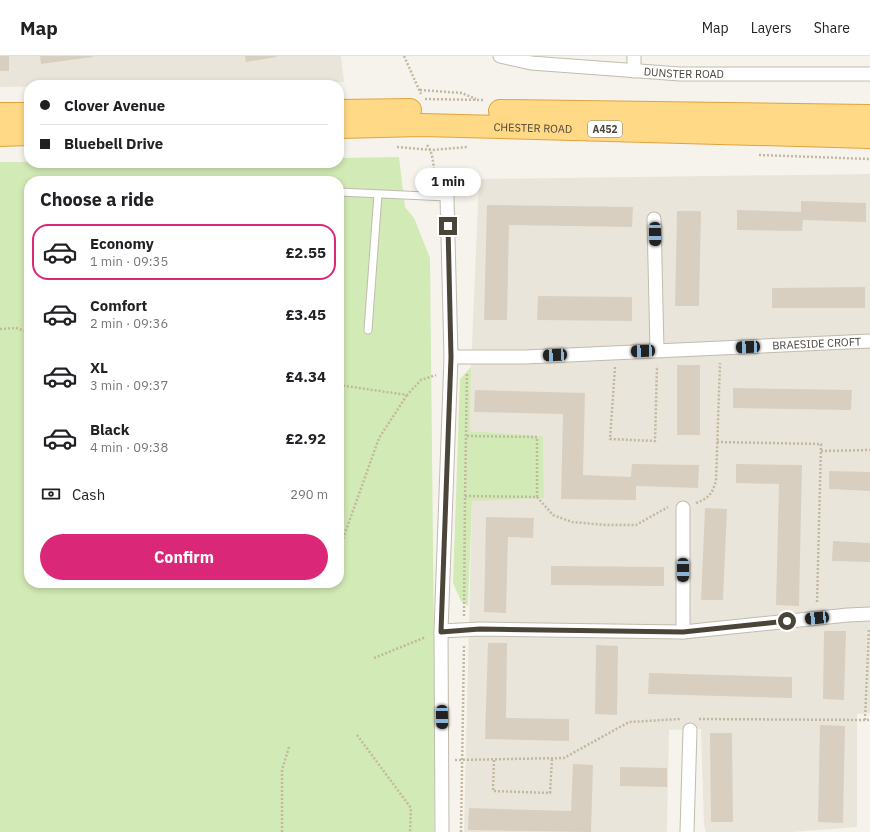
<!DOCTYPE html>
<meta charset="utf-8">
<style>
body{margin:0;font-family:"IBM Plex Sans",sans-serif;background:#f2f2f2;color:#202124;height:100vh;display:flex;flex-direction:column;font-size:15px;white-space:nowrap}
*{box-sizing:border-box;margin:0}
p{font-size:13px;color:#757577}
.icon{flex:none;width:22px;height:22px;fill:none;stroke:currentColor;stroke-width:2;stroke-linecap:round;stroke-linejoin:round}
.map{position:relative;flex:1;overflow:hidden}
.drawer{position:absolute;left:24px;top:120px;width:320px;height:412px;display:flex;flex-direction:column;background:#fff;border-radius:16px;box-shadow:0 2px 6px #0003}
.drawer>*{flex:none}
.guide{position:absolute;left:24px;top:24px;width:320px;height:88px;border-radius:16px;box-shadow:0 2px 6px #0003;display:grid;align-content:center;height:88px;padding:0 16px;background:#fff}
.end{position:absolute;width:18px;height:18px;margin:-9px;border:5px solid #4b4439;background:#fff;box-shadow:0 0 0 2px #fff}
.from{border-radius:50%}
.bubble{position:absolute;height:28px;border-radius:14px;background:#fff;box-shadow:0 2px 6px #0003;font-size:13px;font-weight:800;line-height:28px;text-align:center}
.car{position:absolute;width:12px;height:24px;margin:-12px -6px;border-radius:5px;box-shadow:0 0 3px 1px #0007;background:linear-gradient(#222 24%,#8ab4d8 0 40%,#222 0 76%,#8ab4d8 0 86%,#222 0)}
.guide b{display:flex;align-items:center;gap:14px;height:38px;font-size:15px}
.guide b+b{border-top:1px solid #e0e0e0}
.guide i{width:10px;height:10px;background:#202124}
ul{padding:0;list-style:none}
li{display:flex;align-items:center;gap:12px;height:56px;margin:0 8px 6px;padding:0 8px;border:2px solid transparent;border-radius:16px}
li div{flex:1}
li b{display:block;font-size:15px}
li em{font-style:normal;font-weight:800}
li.current{border-color:#db2777}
li>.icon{width:36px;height:36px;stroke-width:1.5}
h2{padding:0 16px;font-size:18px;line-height:48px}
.pay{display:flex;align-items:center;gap:10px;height:44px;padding:0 16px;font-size:15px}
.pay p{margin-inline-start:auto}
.primary-button{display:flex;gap:8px;margin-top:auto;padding:8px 16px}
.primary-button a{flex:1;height:46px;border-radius:24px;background:#db2777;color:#fff;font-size:16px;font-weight:800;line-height:46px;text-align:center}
header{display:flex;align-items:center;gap:24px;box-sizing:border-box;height:56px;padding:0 20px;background:#fff;border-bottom:1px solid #e0e0e0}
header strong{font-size:19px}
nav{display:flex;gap:22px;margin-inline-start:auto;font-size:14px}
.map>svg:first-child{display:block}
.residential{fill:#eae5da}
.green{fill:#d2eab5;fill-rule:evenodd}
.building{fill:#d8cfc1}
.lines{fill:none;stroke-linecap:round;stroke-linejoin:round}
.service-casing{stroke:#c2bbae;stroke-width:9}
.minor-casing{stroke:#c2bbae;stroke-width:15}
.trunk-casing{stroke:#e0a43c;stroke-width:24}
.path{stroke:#c4b79f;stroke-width:2.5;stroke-dasharray:2 2;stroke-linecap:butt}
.service{stroke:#fff;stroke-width:7}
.minor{stroke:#fff;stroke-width:13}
.trunk{stroke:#ffd985;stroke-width:22}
.route{stroke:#4b4439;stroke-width:5}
.labels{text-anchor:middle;stroke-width:3.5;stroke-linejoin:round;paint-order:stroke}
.shield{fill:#fff;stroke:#817c74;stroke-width:1}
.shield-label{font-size:10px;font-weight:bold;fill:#4b4439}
.street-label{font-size:11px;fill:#4b4439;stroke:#fff}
</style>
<header>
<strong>Map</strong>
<nav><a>Map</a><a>Layers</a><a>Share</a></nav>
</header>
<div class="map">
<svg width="870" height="776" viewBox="0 0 870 776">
<rect width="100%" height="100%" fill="#f6f3ec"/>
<path class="residential" d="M0,0H341L344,26L0,31Z
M870,118V657L857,658V771L792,776H706L704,769L701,673L669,674L667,776H464L472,444L544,442L543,380L470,375L471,311L479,123Z"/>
<path class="green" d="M399,101L405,151L414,162L430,202L435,680L434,776H0V106L339,107V102ZM29,125H339V527H29Z
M471,311L470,375L543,380L544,442L472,445L468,550L461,545L453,527L460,323Z"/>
<path class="building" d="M0,0H9V15H0Z
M40,0H93V1L41,8Z
M245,0H276V1L246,6Z
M801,145L866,147V166L803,164L802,175L737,174V154L801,156Z
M487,149L633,151L632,171L509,169L507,264H484Z
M677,155H701L699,250H675Z
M865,231V252H772V232Z
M538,240L632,241V265L537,264Z
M677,309H700V379H677Z
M733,332L852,334L851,354L733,352Z
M475,334L585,337L583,419L631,421L632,408L699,409L698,432L636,430V444L561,443L563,358L474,356Z
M736,408L802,409L799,550L776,549L779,428L736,427Z
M829,415L870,416V435L829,433Z
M705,452L727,453L723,544H701Z
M486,461L534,462L533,482L508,481L506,557L484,556Z
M833,485L870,487V506L832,505Z
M551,510L664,511V530L551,529Z
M824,575H846L844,644L823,643Z
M488,587H507L506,662L569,663V685L485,683Z
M596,589L618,590L617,659L595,658Z
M649,617L792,621V642L648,638Z
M820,669L845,670L843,767L818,766Z
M710,677H732L733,766H711Z
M573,708L593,709L591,776L468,774L469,752L571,755Z
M620,711L667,712V731L620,730Z"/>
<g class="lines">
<g class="service-casing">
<path id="service" d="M339,136L447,141
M368,274L378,138"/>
</g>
<g class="minor-casing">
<g id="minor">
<path id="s1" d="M500,0L531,7L680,18H870"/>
<path d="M634,15V0"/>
<path d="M654,163L657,294"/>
<path id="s2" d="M451,301H525L870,285"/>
<path d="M683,452V576"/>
<path d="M441,575L480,573L683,576L848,559L870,558"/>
<path d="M442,776L441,575L451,301L447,141"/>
<path d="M687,776L690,674"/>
</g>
</g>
<g class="trunk-casing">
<g id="trunk">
<path d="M339,55L410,54"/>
<path d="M500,55L870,60"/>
<path d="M0,58H29"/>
<path id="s3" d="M339,71L422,69L870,81"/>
<path d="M0,79L29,78"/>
</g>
</g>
<path class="path" d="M404,0L421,38
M420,34L462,37L476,43
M425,43L484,44
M427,89C436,100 431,116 439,129
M397,91L432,94L468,91
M759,99L870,103
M0,273L16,272L29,276
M615,311L610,383L655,385L657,310
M339,329L407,339L421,324L436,319
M467,380L537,381V441
M717,386L821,388L817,548
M821,395L870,394
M465,440L467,316
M696,447C709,442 712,438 716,425L720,307
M339,494L379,382L407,339
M464,560L465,440L537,441L553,459L572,466L606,469H636L668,451
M374,602L426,581
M699,663L870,664
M865,664L869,573
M357,679L411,752L410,776
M455,704L564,702L629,666L680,663
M494,704L493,735L550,737L552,703
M282,776V714L289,691
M461,776L464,589"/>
<use href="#service" class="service"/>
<use href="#minor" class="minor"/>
<use href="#trunk" class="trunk"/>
</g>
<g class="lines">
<path class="route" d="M448,170L451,301L441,576L480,573L683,576L787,565"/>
</g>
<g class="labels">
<rect class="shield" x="588" y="65" width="34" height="16" rx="3"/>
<g class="shield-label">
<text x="605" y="77">A452</text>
</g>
<g class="street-label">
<text dy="4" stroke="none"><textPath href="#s1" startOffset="185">DUNSTER ROAD</textPath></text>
<text dy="4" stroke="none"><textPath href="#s3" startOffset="194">CHESTER ROAD</textPath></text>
<text dy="4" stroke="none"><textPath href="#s2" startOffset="366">BRAESIDE CROFT</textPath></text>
</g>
</g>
</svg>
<i class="end from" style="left:787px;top:565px"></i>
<i class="end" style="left:448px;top:170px"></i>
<div class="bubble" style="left:415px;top:112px;width:66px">1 min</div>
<i class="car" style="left:655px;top:178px;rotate:179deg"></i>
<i class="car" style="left:748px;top:291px;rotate:268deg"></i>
<i class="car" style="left:643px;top:295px;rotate:268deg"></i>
<i class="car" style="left:555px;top:299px;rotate:267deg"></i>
<i class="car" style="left:683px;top:514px;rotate:180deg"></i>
<i class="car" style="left:817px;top:562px;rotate:264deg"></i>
<i class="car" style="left:442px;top:661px;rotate:179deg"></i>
<div class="guide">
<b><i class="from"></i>Clover Avenue</b>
<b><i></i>Bluebell Drive</b>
</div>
<section class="drawer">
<h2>Choose a ride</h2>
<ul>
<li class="current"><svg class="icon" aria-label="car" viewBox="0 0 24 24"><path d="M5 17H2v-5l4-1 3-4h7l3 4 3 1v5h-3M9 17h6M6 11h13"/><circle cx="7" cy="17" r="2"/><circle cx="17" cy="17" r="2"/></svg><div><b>Economy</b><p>1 min · 09:35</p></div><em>£2.55</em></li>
<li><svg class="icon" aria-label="car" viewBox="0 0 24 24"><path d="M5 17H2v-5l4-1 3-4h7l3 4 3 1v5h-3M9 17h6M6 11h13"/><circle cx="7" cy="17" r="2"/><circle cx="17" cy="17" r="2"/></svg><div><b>Comfort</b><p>2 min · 09:36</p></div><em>£3.45</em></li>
<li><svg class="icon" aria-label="car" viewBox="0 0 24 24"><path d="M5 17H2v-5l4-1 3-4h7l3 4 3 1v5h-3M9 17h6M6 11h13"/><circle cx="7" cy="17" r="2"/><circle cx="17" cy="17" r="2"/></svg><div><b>XL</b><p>3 min · 09:37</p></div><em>£4.34</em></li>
<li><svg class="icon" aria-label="car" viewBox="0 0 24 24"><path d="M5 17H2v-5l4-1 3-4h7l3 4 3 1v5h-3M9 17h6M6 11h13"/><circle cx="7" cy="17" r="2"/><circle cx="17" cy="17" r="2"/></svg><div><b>Black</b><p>4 min · 09:38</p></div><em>£2.92</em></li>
</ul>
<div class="pay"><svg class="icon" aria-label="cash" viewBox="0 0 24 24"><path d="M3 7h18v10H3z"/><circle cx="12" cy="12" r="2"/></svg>Cash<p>290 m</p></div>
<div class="primary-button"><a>Confirm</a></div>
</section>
</div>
